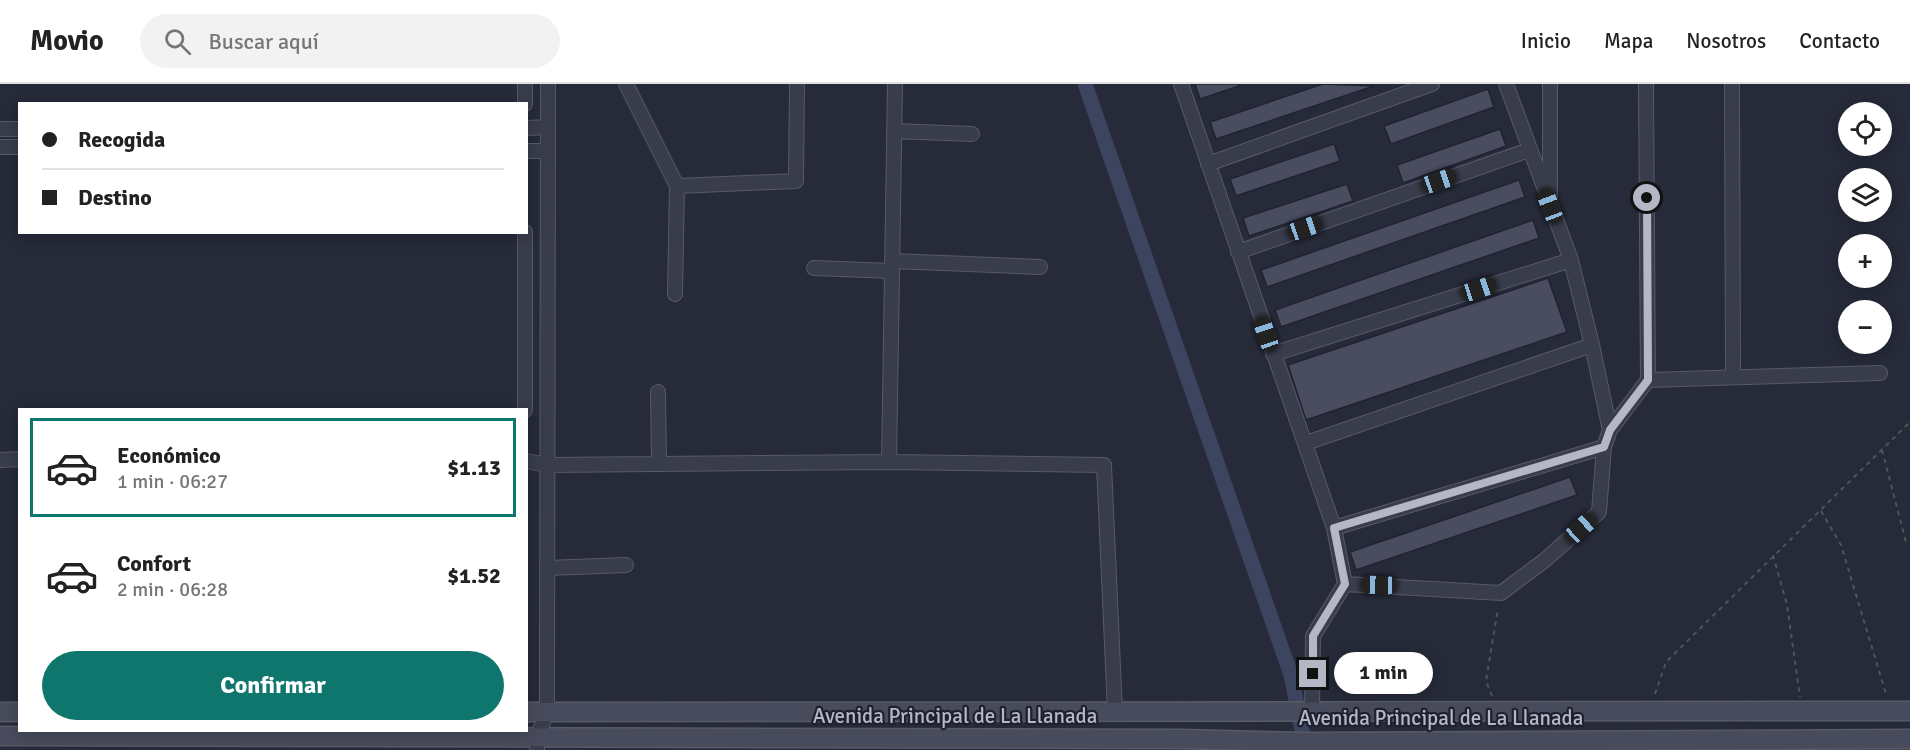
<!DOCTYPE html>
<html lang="es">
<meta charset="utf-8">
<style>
body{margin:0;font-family:Signika,sans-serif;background:#f2f2f2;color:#222;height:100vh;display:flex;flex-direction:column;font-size:22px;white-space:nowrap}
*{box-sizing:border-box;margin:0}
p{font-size:20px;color:#767676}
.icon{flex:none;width:33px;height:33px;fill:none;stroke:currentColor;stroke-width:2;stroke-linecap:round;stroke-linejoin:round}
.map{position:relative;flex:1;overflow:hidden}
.sheet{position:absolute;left:18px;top:324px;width:510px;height:324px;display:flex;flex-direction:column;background:#fff;border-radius:0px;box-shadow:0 3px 15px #0003}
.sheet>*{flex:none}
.guide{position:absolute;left:18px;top:18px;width:510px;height:132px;border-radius:0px;box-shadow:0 3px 15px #0003;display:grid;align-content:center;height:132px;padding:0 24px;background:#fff}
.fabs{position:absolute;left:1838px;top:18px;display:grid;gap:12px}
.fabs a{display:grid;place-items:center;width:54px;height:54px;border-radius:50%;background:#fff;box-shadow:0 3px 15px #0003;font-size:30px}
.end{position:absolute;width:27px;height:27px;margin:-14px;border:8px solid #b5b7c5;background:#111;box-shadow:0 0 0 3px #111}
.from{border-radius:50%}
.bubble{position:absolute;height:42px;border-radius:21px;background:#fff;box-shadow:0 3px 15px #0003;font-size:20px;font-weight:700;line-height:42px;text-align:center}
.car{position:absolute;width:18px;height:36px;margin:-18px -9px;border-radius:8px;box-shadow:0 0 4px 2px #0007;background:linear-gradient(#222 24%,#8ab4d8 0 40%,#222 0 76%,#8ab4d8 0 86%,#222 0)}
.guide b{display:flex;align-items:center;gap:21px;height:57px;font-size:22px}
.guide b+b{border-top:2px solid #e0e0e0}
.guide i{width:15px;height:15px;background:#222}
ul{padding:10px 0 0;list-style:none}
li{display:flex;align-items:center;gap:18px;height:99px;margin:0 12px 9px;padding:0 12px;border:3px solid transparent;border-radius:0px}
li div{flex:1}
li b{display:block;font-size:22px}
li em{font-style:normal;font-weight:700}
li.current{border-color:#0f766e}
li>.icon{width:54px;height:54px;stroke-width:1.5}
.cta{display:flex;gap:12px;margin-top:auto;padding:12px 24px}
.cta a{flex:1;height:69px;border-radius:36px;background:#0f766e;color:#fff;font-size:24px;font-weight:700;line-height:69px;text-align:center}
header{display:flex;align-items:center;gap:36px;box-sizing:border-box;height:84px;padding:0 30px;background:#fff;border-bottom:2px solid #e0e0e0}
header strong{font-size:28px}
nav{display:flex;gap:33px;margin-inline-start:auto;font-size:21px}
.search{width:420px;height:54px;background:#f2f2f2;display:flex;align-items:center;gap:15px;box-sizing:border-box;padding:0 21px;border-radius:33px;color:#767676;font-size:22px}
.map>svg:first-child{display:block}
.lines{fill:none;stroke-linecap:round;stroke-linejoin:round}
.canal{stroke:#3d4460;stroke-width:15}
.building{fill:#4a4d60;stroke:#202331;stroke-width:1.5}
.minor-casing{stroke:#575a68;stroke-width:16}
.secondary-casing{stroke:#575a68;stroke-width:21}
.path{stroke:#4a555c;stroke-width:2;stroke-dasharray:4.5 4.5;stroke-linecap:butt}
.minor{stroke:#393c4a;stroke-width:14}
.secondary{stroke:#484b5c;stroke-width:18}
.route{stroke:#b5b7c5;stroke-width:8}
.labels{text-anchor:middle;stroke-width:4.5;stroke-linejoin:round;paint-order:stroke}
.street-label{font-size:21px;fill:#b5b7c5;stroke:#1e212f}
</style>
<header>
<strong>Movio</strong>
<div class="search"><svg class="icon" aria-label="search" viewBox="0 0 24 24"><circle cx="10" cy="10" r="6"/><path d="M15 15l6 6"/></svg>Buscar aquí</div>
<nav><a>Inicio</a><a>Mapa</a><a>Nosotros</a><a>Contacto</a></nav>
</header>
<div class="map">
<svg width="1910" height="666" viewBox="0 0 1910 666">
<rect width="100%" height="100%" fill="#262a39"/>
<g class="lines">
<path class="canal" d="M1085,0L1291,591L1306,666"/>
</g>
<path class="building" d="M1195,0H1239V2L1200,15Z
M1323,0L1374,2L1216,55L1210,38Z
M1488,5L1494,23L1391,60L1384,42Z
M1500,45L1506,62L1403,99L1397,81Z
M1334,60L1340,77L1236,112L1230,95Z
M1519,96L1525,113L1267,203L1261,186Z
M1347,100L1353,117L1249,152L1243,134Z
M1533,136L1539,154L1281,243L1275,226Z
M1548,194L1567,248L1306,336L1288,281Z
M1570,393L1577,411L1356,486L1350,468Z"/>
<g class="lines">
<g class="minor-casing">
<path id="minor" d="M626,0L677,102L675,210
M1181,0L1334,444L1345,500L1313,552L1312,627
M1732,0L1733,292
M525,20V0
M526,44L548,43
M0,45H20
M894,47L972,50
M0,63H20
M526,67H548
M1208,80L1432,0
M677,102L796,97L797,0
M1550,114V0
M1238,168L1529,66
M892,177L1040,183
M814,184L892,187
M1273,270L1571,176
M1648,296L1880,289
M658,308L659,380
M525,326V148
M1610,346L1648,296L1646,0
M1306,359L1592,261
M0,376L20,375
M526,377L547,381L889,378L1104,381L1115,628
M889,378L895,0
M1334,444L1604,363
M547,484L626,481
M1345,500L1501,509L1545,476L1599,428L1604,363L1610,346L1592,261L1571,176L1506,0
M537,666V654L547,628L548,0"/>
</g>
<g class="secondary-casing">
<path id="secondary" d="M0,628H20
M526,628L1910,627
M0,652L1181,655L1305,658L1910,655"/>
</g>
<path class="path" d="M1882,366L1906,458L1910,457
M1821,427L1841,461L1886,610
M1773,471L1787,521L1800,613
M1655,610L1666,578L1910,338
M1492,612L1486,597L1498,524"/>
<use href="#minor" class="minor"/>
<use href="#secondary" class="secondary"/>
</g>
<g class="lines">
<path class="route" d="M1313,590V552L1345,500L1334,444L1604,363L1610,346L1648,296L1647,114"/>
</g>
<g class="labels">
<g class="street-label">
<text x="955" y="639">Avenida Principal de La Llanada</text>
<text x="1441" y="641">Avenida Principal de La Llanada</text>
</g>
</g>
</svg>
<div class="fabs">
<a><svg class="icon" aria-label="locate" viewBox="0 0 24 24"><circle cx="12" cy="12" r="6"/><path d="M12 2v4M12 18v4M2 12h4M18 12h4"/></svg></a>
<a><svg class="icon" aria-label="layers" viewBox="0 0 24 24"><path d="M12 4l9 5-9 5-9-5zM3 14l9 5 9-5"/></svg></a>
<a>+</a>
<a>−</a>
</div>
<i class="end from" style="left:1647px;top:114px"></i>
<i class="end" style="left:1313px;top:590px"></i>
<div class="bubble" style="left:1334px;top:568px;width:99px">1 min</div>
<i class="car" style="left:1439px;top:97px;rotate:71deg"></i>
<i class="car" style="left:1550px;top:122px;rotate:339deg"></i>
<i class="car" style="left:1305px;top:144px;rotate:71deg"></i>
<i class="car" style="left:1479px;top:205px;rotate:72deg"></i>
<i class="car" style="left:1266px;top:250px;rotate:341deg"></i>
<i class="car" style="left:1581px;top:444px;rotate:48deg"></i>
<i class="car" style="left:1379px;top:501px;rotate:271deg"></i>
<div class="guide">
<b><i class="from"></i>Recogida</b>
<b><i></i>Destino</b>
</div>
<section class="sheet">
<ul>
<li class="current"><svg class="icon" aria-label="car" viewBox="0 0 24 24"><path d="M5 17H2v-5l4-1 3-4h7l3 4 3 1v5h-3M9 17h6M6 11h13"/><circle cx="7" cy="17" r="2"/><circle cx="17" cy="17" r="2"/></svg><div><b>Económico</b><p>1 min · 06:27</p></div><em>$1.13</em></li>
<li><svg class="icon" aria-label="car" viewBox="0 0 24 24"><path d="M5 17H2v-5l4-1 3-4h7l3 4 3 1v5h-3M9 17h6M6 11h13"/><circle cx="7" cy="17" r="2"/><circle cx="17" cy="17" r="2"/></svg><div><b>Confort</b><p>2 min · 06:28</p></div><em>$1.52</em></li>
</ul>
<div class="cta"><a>Confirmar</a></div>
</section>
</div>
